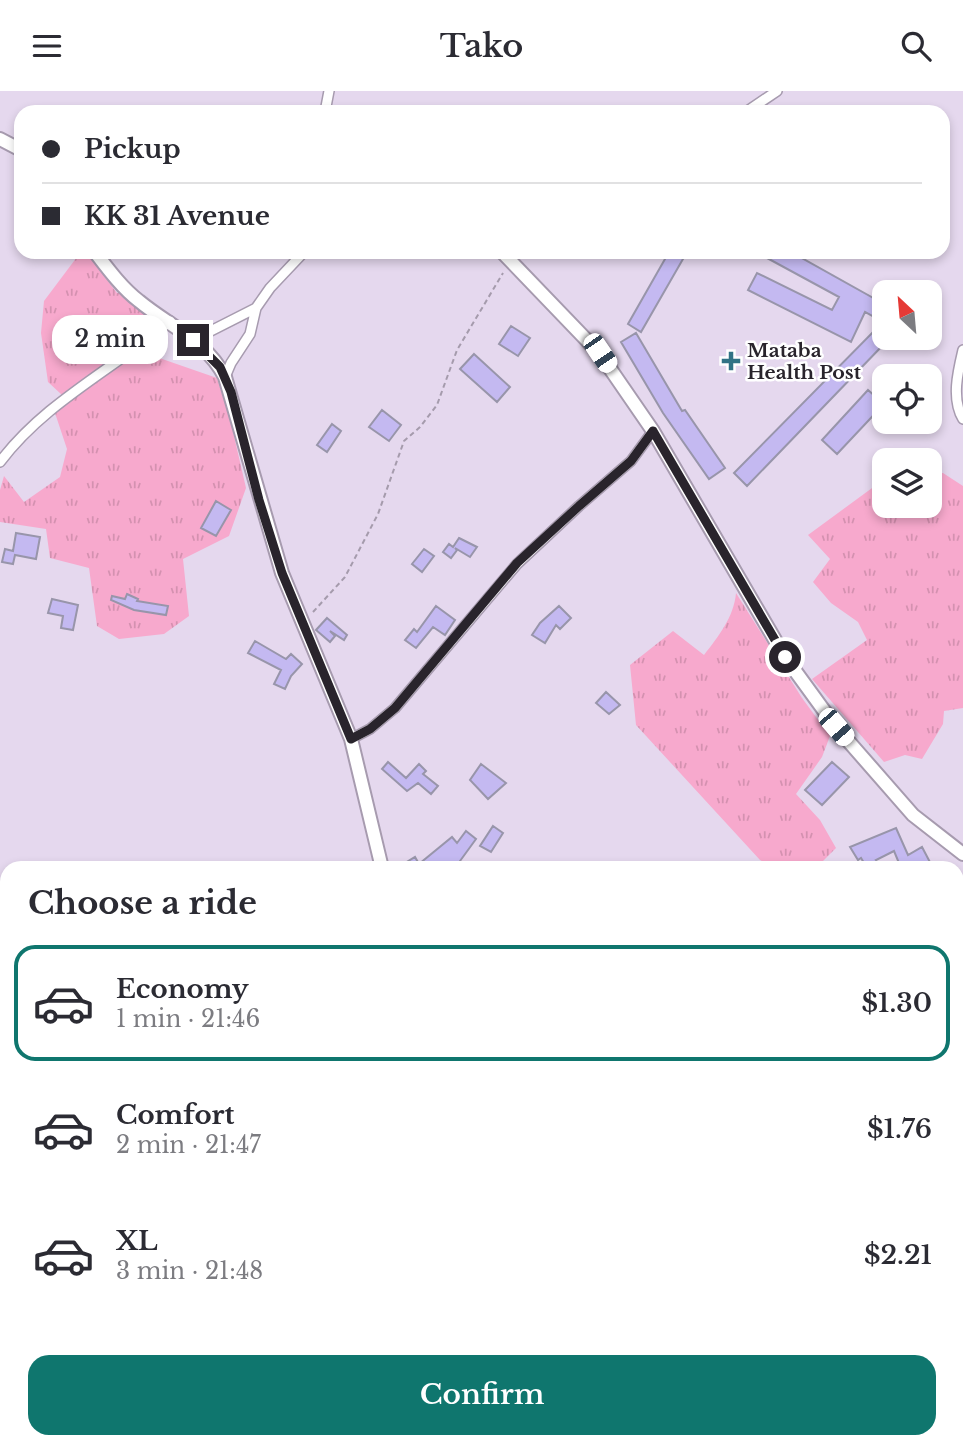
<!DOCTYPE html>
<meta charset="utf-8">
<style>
body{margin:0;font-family:"Libre Baskerville",serif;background:#f2f2f3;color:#2b2b33;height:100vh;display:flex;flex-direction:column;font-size:26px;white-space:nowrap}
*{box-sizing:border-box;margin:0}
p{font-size:23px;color:#7c7c81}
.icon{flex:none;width:38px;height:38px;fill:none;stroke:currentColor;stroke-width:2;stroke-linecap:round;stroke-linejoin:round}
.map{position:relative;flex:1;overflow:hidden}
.drawer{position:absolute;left:0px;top:770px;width:964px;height:588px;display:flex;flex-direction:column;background:#fff;border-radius:21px 21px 0 0;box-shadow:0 4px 10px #0003}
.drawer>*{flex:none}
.top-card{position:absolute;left:14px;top:14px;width:936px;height:154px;border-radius:21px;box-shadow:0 4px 10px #0003;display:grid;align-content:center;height:154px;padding:0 28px;background:#fff}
.needle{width:46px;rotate:334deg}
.controls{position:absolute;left:872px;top:189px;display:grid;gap:14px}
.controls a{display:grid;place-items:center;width:70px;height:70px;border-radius:14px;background:#fff;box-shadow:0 4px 10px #0003;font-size:35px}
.end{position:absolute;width:32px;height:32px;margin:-16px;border:9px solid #29242c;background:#fff;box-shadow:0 0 0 4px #fff}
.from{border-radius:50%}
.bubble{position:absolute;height:49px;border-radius:21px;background:#fff;box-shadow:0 4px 10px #0003;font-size:23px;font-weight:600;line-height:49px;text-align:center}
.car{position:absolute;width:21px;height:42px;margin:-21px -10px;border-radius:9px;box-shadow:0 0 5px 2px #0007;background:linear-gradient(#fff 24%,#345 0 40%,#fff 0 76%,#345 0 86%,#fff 0)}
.top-card b{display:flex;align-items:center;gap:24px;height:66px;font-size:26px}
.top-card b+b{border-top:2px solid #e1e1e2}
.top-card i{width:18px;height:18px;background:#2b2b33}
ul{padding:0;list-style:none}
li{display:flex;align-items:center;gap:21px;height:116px;margin:0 14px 10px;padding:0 14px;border:4px solid transparent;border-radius:21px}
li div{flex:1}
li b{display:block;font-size:26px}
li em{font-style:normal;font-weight:600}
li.on{border-color:#0f766e}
li>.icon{width:63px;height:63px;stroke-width:1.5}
h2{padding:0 28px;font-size:32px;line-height:84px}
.primary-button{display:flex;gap:14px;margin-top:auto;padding:14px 28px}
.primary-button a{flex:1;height:80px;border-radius:21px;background:#0f766e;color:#fff;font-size:28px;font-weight:600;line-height:80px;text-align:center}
header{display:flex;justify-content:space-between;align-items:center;height:91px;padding:0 28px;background:#fff;font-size:32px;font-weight:600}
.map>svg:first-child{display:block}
.grass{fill:url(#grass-tufts)}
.building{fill:#c4b9f1;stroke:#9895aa;stroke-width:2}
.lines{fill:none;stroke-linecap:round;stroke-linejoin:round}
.minor-casing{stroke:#a79baf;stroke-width:12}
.tertiary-casing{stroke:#a79baf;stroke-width:16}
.secondary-casing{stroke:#a79baf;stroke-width:16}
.path{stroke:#a59bac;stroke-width:2;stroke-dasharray:5 3.5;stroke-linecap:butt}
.minor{stroke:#fff;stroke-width:9}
.tertiary{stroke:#fff;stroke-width:12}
.secondary{stroke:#fff;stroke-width:12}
.route{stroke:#29242c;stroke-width:9}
.poi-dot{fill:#317385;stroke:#fff;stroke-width:2.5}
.labels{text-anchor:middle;stroke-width:5;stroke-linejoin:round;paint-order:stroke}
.poi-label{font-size:19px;font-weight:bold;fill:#29242c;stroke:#fff;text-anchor:start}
</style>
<header><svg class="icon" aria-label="menu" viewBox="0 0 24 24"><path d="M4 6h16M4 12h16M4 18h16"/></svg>Tako<svg class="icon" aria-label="search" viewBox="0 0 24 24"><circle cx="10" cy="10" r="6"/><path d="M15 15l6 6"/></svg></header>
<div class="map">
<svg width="963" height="1358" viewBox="0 0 963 1358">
<defs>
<pattern id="grass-tufts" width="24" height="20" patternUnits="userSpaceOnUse" patternTransform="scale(1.75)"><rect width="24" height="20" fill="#f7a9cd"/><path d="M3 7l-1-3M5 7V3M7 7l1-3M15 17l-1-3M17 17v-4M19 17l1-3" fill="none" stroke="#d491b0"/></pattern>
</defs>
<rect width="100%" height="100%" fill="#e5d8ee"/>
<path class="grass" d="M80,162L89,165L117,202H126L160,234L108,274L62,304L48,291L41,242L44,210Z
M142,261L217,287L231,332L246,397L229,445L183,468L189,525L164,543L119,548L97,535L89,477L50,467L46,438L0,431V399L4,385L24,411L60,386L67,358L54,319L79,300Z
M929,382H943L963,395V617L944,620L943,633L922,668L905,664L884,671L812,588L867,549L858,531L831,512L813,491L830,468L808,444L883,389L884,415H929Z
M736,502L802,607L830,645L822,666L796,703L820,729L836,757L816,777H774L760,769L636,634L630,574L673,540L704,564C718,546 734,526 736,502Z"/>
<path class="building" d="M669,161H687L641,241L628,233Z
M756,161H791L884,213V253L747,395L734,382L883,231L865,221L851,251L748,199L757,182L832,219L839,206Z
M511,235L530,247L518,265L499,253Z
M636,242L682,320L685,319L725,377L709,388L663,322L621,251Z
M474,263L510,296L497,311L460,278Z
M868,299L884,313L837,363L822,349Z
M382,319L401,334L389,350L369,336Z
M332,333L341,340L327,361L317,354Z
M216,410L231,419L216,445L201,437Z
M16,442L40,446L36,468L15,464L13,473L2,471L5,458L13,460Z
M459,447L477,456L470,466L455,457L457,459L451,467L443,461L449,453L453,456Z
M424,458L434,465L422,481L412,473Z
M127,503L138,508L137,510L168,515L166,524L134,519L111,509L112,505L125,508Z
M52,508L78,514L73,539L61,537L63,525L48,522Z
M436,515L455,529L445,544L433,536L416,557L405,549L414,538L417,541Z
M559,515L571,527L560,538L556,534L545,552L532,544L540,532Z
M327,527L347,544L344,549L330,540L335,545L330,551L316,539Z
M255,550L286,568L291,563L302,573L291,585L285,598L274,593L281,579L248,562Z
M606,601L620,614L609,623L596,612Z
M388,671L406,687L419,673L426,680L423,683L438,695L431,703L418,692L407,700L382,678Z
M832,671L849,686L822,714L805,699Z
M481,673L506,692L488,708L470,689Z
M493,735L503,742L491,761L480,755Z
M896,737L908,764L922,756L933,777H901L894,760L876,769L878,771L867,777L861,767L858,769L850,756Z
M466,740L476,748L460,770L468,777H397L415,766L419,773L452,746L457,752Z"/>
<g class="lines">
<g class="minor-casing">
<path id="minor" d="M325,21L329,0
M746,21L777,0
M193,249L256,217L270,197L304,161
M963,259C958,280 951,308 963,328
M225,286L231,272L250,243L256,217
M0,371C45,311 114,278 170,230
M351,648L370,638L395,617L517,473L579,415L631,370L653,340"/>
</g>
<g class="tertiary-casing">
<path id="tertiary" d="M95,161C108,178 122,197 139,210C169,235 207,250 225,286L282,482L351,648L382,777
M460,1358L461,1351"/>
</g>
<g class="secondary-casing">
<path id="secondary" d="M0,48L21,59
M502,161L600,263L653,340L785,566L836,636L913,724L963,763"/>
</g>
<path class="path" d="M313,521L345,486L378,423L404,350L420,336L437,314L457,259L503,182
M0,1308L7,1302
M807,1351L814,1358"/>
<use href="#minor" class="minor"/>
<use href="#tertiary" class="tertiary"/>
<use href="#secondary" class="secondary"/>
</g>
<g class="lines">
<path class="route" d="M193,249L220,276L231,301L259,409L282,482L351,648L370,638L395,617L517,472L579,415L631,370L653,340L785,566"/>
</g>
<path class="poi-dot" d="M727.5 259.5h7v7h7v7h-7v7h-7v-7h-7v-7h7z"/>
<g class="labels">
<g class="poi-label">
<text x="747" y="266">Mataba<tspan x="747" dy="22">Health Post</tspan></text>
</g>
</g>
</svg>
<div class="controls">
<a><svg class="needle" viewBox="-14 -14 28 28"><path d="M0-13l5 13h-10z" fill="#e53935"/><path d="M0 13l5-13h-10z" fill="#7c7c81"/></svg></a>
<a><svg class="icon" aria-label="locate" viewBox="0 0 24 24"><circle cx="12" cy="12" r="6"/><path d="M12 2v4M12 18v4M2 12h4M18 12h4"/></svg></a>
<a><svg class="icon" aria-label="layers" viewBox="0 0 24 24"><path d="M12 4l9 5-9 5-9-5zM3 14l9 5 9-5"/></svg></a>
</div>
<i class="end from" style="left:785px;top:566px"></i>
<i class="end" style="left:193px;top:249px"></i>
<div class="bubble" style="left:52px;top:224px;width:116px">2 min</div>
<i class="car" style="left:600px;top:262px;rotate:146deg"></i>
<i class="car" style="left:836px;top:636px;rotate:139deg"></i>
<div class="top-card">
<b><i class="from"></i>Pickup</b>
<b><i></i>KK 31 Avenue</b>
</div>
<section class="drawer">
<h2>Choose a ride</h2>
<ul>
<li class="on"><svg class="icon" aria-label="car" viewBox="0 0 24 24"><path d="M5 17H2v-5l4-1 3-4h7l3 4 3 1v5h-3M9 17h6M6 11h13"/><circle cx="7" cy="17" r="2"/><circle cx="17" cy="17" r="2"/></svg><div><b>Economy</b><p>1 min · 21:46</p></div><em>$1.30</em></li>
<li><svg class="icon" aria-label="car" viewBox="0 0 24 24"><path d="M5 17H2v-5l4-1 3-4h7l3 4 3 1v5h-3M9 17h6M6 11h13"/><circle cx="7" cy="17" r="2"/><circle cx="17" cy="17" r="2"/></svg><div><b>Comfort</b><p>2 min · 21:47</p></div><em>$1.76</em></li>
<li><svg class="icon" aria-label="car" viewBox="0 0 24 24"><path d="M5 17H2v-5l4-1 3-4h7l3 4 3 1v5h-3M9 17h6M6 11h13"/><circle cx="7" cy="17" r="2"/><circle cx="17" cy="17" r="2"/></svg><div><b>XL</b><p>3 min · 21:48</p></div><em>$2.21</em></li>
</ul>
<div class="primary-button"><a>Confirm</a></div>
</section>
</div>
